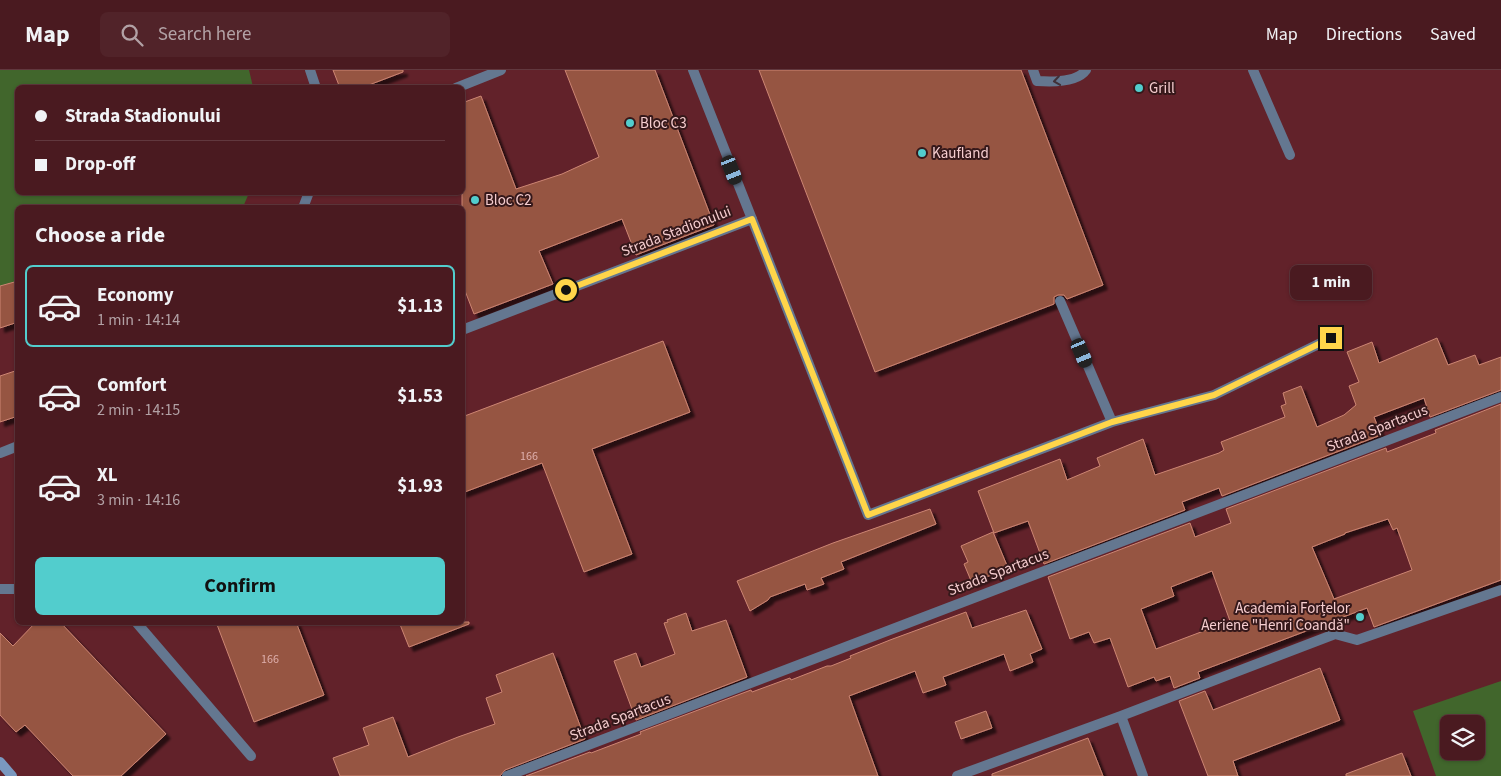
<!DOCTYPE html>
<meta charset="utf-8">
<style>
body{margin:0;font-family:"Source Sans 3",sans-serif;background:#512329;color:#f1f3f6;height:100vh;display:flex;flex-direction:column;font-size:19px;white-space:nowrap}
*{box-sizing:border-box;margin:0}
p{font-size:16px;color:#b2a1a5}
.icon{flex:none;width:28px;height:28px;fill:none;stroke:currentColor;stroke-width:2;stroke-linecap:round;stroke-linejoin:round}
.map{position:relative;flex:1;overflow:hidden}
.panel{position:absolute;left:15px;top:135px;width:450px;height:420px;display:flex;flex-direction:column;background:#4a1a20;border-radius:8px;box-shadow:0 1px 4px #0004,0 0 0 1px #61383e}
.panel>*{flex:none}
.banner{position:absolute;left:15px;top:15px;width:450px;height:110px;border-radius:8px;box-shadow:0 1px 4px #0004,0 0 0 1px #61383e;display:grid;align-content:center;height:110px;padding:0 20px;background:#4a1a20}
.tools{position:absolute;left:1440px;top:645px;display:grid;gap:10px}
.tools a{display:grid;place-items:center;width:45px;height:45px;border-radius:8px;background:#4a1a20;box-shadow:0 1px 4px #0004,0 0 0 1px #61383e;font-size:25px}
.end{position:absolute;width:22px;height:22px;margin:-11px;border:6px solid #ffd54a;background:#111;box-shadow:0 0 0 2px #111}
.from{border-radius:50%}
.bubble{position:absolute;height:35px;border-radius:8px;background:#4a1a20;box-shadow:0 1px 4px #0004,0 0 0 1px #61383e;font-size:16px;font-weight:700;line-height:35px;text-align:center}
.car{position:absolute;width:15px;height:30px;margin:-15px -8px;border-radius:6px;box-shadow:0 0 4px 1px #0007;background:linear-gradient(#222 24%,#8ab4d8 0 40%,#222 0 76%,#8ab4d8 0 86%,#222 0)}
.banner b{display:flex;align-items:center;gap:18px;height:48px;font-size:19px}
.banner b+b{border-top:1px solid #61383e}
.banner i{width:12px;height:12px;background:#f1f3f6}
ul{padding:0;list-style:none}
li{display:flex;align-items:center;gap:15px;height:82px;margin:0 10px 8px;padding:0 10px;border:2px solid transparent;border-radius:8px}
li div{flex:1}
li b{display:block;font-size:19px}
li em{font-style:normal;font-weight:700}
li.selected{border-color:#52cdcd}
li>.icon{width:45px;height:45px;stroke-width:1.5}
h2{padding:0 20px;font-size:22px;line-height:60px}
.cta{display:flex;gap:10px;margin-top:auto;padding:10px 20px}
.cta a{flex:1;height:58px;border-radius:8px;background:#52cdcd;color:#111;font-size:20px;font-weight:700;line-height:58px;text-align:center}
header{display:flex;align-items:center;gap:30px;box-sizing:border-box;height:70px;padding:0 25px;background:#4a1a20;border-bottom:1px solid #61383e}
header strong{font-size:24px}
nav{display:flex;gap:28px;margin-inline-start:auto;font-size:18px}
.search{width:350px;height:45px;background:#512329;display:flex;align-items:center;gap:12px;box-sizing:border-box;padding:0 18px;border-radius:8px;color:#b2a1a5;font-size:19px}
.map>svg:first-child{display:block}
.green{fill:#41662c;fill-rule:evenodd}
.building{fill:#965443;stroke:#cd8673;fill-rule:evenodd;filter:url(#shadow)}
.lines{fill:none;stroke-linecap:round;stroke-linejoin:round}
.lane{stroke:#647790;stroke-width:10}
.street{stroke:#647790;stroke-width:10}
.secondary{stroke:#7a98bf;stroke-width:10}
.oneway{stroke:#413038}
.route{stroke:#ffd54a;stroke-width:6}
.poi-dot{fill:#52cdcd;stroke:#35181a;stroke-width:2}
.labels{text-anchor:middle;stroke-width:4;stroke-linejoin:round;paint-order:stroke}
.number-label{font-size:12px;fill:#deafac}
.poi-label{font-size:15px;fill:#f6cdcf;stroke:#35181a;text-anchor:start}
.street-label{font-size:15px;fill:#f6cdcf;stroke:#35181a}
</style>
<header>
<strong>Map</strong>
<div class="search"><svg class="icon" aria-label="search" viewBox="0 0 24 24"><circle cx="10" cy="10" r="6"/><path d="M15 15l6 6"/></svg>Search here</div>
<nav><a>Map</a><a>Directions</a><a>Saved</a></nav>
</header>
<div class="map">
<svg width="1501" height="706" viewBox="0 0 1501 706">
<defs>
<filter id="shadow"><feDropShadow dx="4.5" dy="4.5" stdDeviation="1" flood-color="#0009"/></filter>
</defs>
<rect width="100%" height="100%" fill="#62222a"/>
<path class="green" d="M0,0H249L253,17L18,18V122L249,123L243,137L18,138L17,252L0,258Z
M1501,611V706H1436L1413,641ZM1449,654H1476V681H1449Z"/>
<path class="building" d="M333,0H403V2L361,18H340Z
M565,0H655L714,155L636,185L622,149L539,181L553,214L474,244L462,213V33L481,26L516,119L562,104L599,87Z
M759,0H1021L1103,215L1067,229L1064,225H1058L1054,227V234L875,302Z
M18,211V252L0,258V216Z
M1437,268L1448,295L1475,285L1479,295L1501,287V320L1430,347L1424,328L1374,347L1381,365L1222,426L1219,418L1182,432L1185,440L1044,494L1028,451L994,463L978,421L1060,389L1067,410L1100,396L1097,388L1143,369L1155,405L1219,383L1224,380L1221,372L1285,347L1281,336L1286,334L1283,323L1301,316L1317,357L1344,345L1356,335L1349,316L1359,312L1347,282L1372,272L1379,293Z
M663,271L690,342L592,379L632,484L584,502L542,393L462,423V347Z
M18,300V346L0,352V306Z
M1501,334V510L1374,557L1367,538L1198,602L1200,608L1174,618L1170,606L1156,611L1154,607L1128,617L1110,568L1094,573L1089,562L1070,569L1048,507L1190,453L1195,467L1231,453L1226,439L1386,378L1387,382L1436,363L1435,360ZM1388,449L1393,460L1397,458L1412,500L1334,529L1312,477L1345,464V463ZM1212,501L1230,551L1156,579L1141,539L1174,526L1171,517Z
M930,439L936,454L841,492L844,499L821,508L824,514L807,520L805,514L770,527L768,530L750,541L737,511L833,473Z
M993,462L1008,498L972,513L964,494L968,492L961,476Z
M1026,540L1042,579L1030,584L1033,592L1010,601L1004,584L943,607L946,615L923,623L915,601L849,626L878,706H526L590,682L591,683L641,664L640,662L751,620L752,622L790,608L791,610L827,596H831L851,588L850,586L890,570L966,542L972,558Z
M686,543L692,561L726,550L747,607L636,650L614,591L636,583L641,597L675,584L664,553L668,552L667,550Z
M36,552H60L166,664L121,706H73L25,655L16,662L0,645V563L13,576Z
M216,552H296L324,625L254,652Z
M399,552H469V554L409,577Z
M553,583L585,669L505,700L500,706H340L333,688L369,675L363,658L393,647L408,687L458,667L495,654L486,628L502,622L496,605Z
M1320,598L1340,650L1233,691L1238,706H1208L1179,631L1205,621L1213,640Z
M986,641L992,658L961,669L955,652Z
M1088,668L1103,706H992V704Z
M1402,683L1411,706H1346V704Z"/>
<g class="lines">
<path class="lane" d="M310,0L316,18
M1033,0L1037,11C1051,12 1077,13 1086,0
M1253,0L1290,85
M752,149L868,445L1112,352L1214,325L1331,268
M1060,231L1112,352
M0,383L18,376
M1121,646L1143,706
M957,706L1121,646L1335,564L1357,570L1501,520"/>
<path class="street" d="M456,18L501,0
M303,138L309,122
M462,260L752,149L693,0
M0,519H18
M136,552L251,686
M507,706L1501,327"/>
<path class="secondary" d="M0,692L12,706"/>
</g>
<defs><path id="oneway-chevron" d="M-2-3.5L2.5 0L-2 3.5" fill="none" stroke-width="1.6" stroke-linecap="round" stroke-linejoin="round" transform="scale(1.25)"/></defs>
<use class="oneway" href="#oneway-chevron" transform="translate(1057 11) rotate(172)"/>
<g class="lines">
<path class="route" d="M566,220L752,149L868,445L1112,352L1214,325L1331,268"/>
</g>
<g class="poi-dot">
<circle cx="1139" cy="18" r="5"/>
<circle cx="630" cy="53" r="5"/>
<circle cx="922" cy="83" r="5"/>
<circle cx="475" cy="130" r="5"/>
<circle cx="1360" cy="547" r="5"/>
</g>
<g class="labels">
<g class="number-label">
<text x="529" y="390">166</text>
<text x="270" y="593">166</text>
</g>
<g class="poi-label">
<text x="1149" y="23">Grill</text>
<text x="640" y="58">Bloc C3</text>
<text x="932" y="88">Kaufland</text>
<text x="485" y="135">Bloc C2</text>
<text x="1350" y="543" text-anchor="end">Academia Forțelor<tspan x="1350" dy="17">Aeriene "Henri Coandă"</tspan></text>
</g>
<g class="street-label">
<text transform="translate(676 161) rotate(-21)" y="5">Strada Stadionului</text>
<text transform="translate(1377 358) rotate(-21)" y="5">Strada Spartacus</text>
<text transform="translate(998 502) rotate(-21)" y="5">Strada Spartacus</text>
<text transform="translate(620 647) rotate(-21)" y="5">Strada Spartacus</text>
</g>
</g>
</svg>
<div class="tools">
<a><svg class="icon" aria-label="layers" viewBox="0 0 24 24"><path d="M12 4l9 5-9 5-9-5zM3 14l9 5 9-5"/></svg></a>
</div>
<i class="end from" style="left:566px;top:220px"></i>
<i class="end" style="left:1331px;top:268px"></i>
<div class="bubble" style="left:1290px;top:195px;width:82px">1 min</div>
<i class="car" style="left:732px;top:100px;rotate:158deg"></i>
<i class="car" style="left:1082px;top:283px;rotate:157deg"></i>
<div class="banner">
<b><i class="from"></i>Strada Stadionului</b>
<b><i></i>Drop-off</b>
</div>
<section class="panel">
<h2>Choose a ride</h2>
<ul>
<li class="selected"><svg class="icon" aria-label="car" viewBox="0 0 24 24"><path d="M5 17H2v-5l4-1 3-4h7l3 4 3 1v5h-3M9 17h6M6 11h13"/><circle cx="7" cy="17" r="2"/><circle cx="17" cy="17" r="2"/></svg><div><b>Economy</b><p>1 min · 14:14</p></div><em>$1.13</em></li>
<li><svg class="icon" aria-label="car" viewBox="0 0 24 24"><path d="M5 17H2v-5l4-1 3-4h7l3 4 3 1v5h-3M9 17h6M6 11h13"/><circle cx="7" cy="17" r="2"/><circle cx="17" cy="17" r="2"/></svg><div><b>Comfort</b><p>2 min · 14:15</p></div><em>$1.53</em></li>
<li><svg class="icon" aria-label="car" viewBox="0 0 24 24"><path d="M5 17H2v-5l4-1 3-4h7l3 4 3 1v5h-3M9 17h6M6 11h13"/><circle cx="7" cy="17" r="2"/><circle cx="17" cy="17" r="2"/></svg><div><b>XL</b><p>3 min · 14:16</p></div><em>$1.93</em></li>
</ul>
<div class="cta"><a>Confirm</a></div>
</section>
</div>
